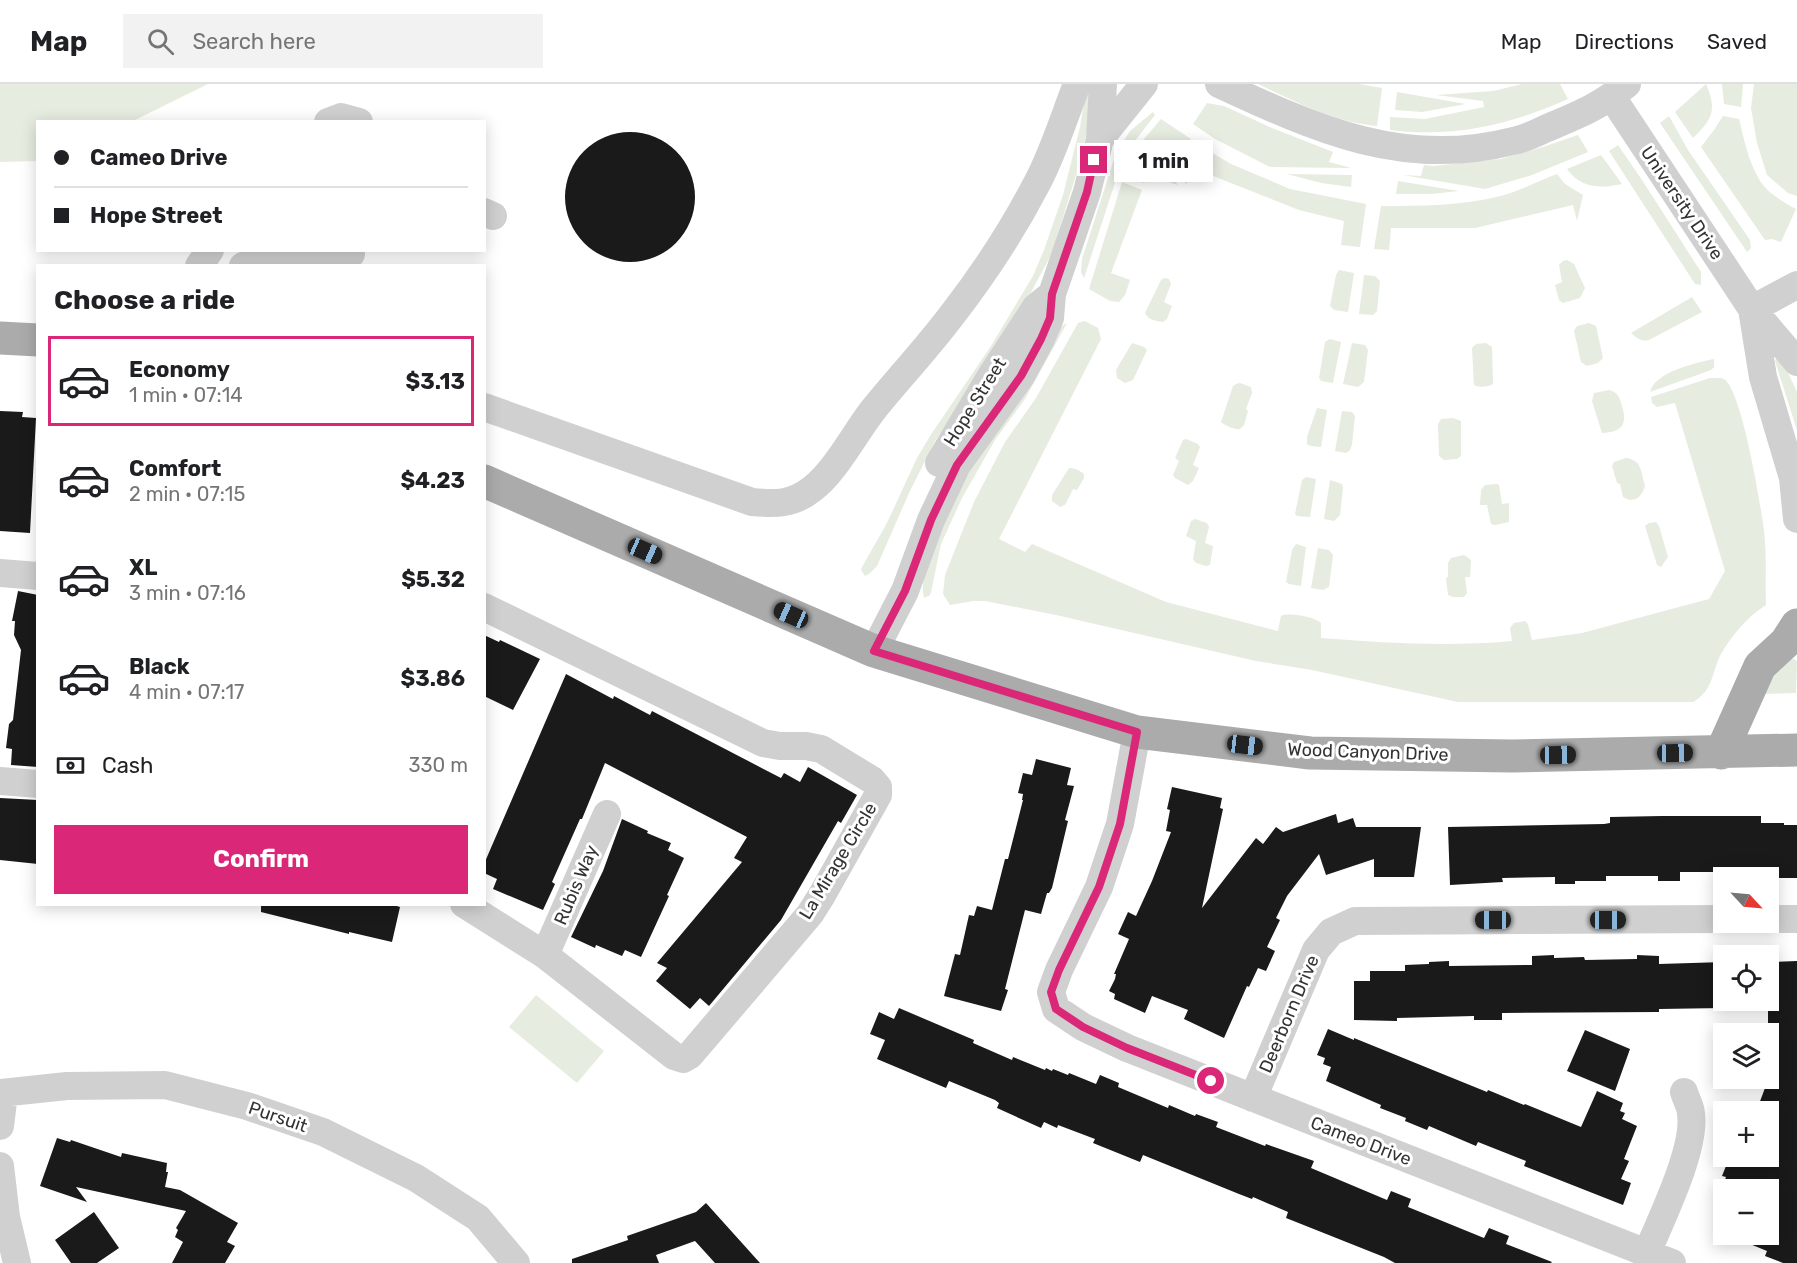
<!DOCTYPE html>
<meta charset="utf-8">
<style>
body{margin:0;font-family:Rubik,sans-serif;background:#f2f2f2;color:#202124;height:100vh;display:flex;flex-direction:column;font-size:22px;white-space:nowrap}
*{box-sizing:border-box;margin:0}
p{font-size:20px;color:#757577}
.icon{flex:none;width:33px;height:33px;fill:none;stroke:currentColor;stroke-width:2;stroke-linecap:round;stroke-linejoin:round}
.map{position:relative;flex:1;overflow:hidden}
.side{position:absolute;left:36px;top:180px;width:450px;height:642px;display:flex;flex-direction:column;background:#fff;border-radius:0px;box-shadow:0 3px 15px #0003}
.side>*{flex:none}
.banner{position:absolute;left:36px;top:36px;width:450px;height:132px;border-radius:0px;box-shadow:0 3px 15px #0003;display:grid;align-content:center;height:132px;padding:0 18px;background:#fff}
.needle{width:39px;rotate:116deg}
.controls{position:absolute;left:1713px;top:783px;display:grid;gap:12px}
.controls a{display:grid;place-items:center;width:66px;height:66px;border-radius:0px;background:#fff;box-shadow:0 3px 15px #0003;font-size:30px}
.end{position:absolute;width:27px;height:27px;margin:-14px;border:8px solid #db2777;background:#fff;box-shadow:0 0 0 3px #fff}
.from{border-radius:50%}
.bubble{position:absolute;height:42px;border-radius:0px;background:#fff;box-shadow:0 3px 15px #0003;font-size:20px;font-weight:700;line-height:42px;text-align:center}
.car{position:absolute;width:18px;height:36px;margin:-18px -9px;border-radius:8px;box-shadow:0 0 4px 2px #0007;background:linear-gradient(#222 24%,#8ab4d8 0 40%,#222 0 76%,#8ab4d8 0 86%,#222 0)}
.banner b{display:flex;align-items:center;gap:21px;height:57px;font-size:22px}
.banner b+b{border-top:2px solid #e0e0e0}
.banner i{width:15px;height:15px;background:#202124}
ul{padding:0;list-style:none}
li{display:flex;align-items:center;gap:18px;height:90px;margin:0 12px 9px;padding:0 6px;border:3px solid transparent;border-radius:0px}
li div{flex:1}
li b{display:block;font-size:22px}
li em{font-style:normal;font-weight:700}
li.active{border-color:#db2777}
li>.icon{width:54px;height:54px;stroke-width:1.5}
h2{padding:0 18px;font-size:27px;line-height:72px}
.pay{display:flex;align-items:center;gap:15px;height:66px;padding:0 18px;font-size:22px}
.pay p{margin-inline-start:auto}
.action{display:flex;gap:12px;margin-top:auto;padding:12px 18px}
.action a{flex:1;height:69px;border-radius:0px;background:#db2777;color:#fff;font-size:24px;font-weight:700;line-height:69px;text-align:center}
header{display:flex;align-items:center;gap:36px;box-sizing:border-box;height:84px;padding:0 30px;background:#fff;border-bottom:2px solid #e0e0e0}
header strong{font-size:28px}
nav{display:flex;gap:33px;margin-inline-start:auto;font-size:21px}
.search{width:420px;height:54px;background:#f2f2f2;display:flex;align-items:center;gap:15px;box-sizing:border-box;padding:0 21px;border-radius:0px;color:#757577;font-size:22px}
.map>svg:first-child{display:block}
.green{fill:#e6ecdf}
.building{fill:#1a1a1a}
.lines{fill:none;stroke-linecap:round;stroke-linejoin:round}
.minor{stroke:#d0d0d0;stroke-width:28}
.major{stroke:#ababab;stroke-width:33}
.route{stroke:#db2777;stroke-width:8}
.labels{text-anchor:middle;stroke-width:6;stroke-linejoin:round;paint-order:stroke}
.street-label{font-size:18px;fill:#333;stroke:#fff}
</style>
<header>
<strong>Map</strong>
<div class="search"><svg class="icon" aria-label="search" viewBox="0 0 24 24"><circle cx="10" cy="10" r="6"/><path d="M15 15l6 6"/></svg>Search here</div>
<nav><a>Map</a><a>Directions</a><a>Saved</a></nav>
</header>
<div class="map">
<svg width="1797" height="1179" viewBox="0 0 1797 1179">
<rect width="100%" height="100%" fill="#fff"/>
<path class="green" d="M0,0H208L133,37L38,38L37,77L0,78Z
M1087,0L1092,22L1081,75L1052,169L1018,233L935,357L909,409L877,482L869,490L865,492L861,486L862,483L887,439L917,374L930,352L991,262L1033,192L1044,166L1063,111L1080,43Z
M1258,0H1359L1382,4L1377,42C1335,38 1296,18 1258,0Z
M1522,0H1560L1568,15C1510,41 1453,54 1390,46V33L1425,35L1484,23L1483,17L1436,11L1493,7Z
M1706,0C1717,26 1713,35 1693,54L1675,28Z
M1722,0H1743L1741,23L1724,20Z
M1754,0H1797V112L1788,109L1767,91L1757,59L1751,24Z
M1397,8L1466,20L1422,28L1395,26Z
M1207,19L1224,22L1272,44L1333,68L1329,78L1351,84L1270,83L1215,55L1193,40Z
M1153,28L1155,31L1124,71L1084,194L1081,188L1082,175L1116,69L1130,47Z
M1669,32L1688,66L1750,156L1751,164L1747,168L1660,39Z
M1723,32L1739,35C1744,55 1748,77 1759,95C1766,108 1783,118 1796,125L1781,158L1772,155L1765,156L1701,63L1714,46Z
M1161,35L1191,55C1172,72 1161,72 1138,62Z
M1578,51L1588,68L1532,91L1485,105L1403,91L1421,92L1424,81L1434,82L1501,75L1543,63Z
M1197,60L1231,80L1290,105L1366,120L1360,163L1341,161L1344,137L1299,126L1193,84L1186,101L1178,74Z
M1618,61L1642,96L1701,188V201L1695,200L1609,67Z
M1134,68L1150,74L1171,75L1177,101L1148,90L1144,99L1124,92Z
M1601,71L1622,100C1601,105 1580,104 1567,85Z
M1287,90L1352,91L1351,103L1321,99Z
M1557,90L1565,100L1583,111L1577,137L1573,121L1475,144H1391L1389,166L1374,165L1381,122C1421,122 1461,122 1501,112C1520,107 1538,97 1557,90Z
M1398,97L1459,107L1431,110H1396Z
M1122,98L1142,106L1111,189L1130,196L1125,211L1119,218L1110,217L1089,205Z
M1567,176L1574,180L1585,204L1580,214L1563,219L1559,216L1555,201L1562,198L1559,181L1563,177Z
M1339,186L1354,189L1348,228L1334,226L1330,222L1336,191Z
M1364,191L1375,192L1380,197L1377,227L1373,231L1359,230Z
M1164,194L1169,195L1171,200L1164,218L1172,222L1167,235L1163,238C1156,237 1148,236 1145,229L1161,196Z
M1692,213L1702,228L1649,256C1641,258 1637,254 1631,249Z
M1085,237L1098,244L1101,255L999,455L1025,468L1032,460L1166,518L1278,547L1281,532C1289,528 1315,533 1321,539V554C1385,559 1448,563 1512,557L1510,544L1514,539L1525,537L1528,540L1532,556L1582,549L1709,515L1725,487L1675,319L1657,323L1652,319L1651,313L1710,294C1714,294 1719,293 1724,295C1742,306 1761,422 1764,447C1767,471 1765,497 1766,521C1746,534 1733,550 1721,570C1711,589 1714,606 1693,618H1458L1312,586L1256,577L1056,531L985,517H973L950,521L943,510L945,491L974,418L1005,358L1036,314L1078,239Z
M1067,239L1025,315L995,356L962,414L941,460L931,508L930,511L924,514C911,462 1029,291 1060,243Z
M1589,239L1596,242L1603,274L1598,279L1587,282L1581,278L1574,247L1577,242Z
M1330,255L1341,258L1333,299L1321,297L1319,294L1325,258Z
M1132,259L1144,263L1147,266L1133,296L1125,299L1117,294L1116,286Z
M1352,259L1365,261L1368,266L1364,298L1358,303L1343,300Z
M1486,259L1492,263L1493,300C1489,303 1479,304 1474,301L1472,264L1476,260Z
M1714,275V283L1711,286L1650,308C1655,288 1695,279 1714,275Z
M1776,275L1782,276L1797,308V346L1775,277Z
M1240,299L1251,303L1252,309L1246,325L1248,327L1244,341L1240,345C1234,346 1226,342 1221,338L1233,302L1236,300Z
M1609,306C1617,308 1619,312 1621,319C1628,339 1624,348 1602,349L1592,317L1594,309Z
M1317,324L1327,326L1321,363L1311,362L1307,360V353Z
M1342,327L1352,328L1355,332L1352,361L1350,366L1346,369L1335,367Z
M1453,334L1461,337V372L1457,375L1444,376L1439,372L1438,340L1441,335Z
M1186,355L1198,360L1200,363L1193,381L1199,384L1193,397L1188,401L1175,394L1173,391L1179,377L1175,374L1183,356Z
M1626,374C1642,376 1641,388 1645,402C1642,413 1634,420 1623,413L1620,400L1617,399L1612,382L1614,378Z
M1069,384C1075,384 1079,386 1084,390V394L1077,406L1073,405L1065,421L1060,423L1052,417V411Z
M1306,393L1316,395L1310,433L1297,432L1295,430L1302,396Z
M1330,396L1342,400L1343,404L1340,431L1334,437L1324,435Z
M1497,400L1499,401L1502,420L1509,419V438L1495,441L1491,440L1487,421H1480L1481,406L1485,401Z
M1195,435L1207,439L1209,443L1205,459L1213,462L1210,481L1206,482L1196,479L1193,475L1196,457L1186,452L1191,437Z
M1656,438L1659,442L1668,473L1661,483L1657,481L1645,442L1649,439Z
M1296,460L1306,463L1301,502L1289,500L1286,498L1292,466Z
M1318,464L1329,466L1333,471L1329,503L1323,506L1311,504Z
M1464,471L1471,476L1470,493H1465L1467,509L1464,513H1453L1448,511L1446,494L1448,493V479L1451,474Z
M1790,573L1797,577L1796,609L1761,610L1767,598Z
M536,911L604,967L577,999L509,943Z"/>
<path class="building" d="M565 113a65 65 0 1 1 130 0a65 65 0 1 1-130 0Z
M0,327L23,328L22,333L36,334L30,449L0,447Z
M18,507L38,511V683L11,681L12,665L6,664L9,640L13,636L21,566L14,551L15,537H12Z
M484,551L499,558L500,556L540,575L513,626L484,612Z
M566,590L613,615L614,612L650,631L652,627L781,694L784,689L800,698L808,683L857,711L841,739L838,737L781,836L709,922L700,914L690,925L656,897L667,884L657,879L742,778L734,774L747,753L605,679L582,735H580L552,798L555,800L543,826L493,805L497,795L484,789V780Z
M1036,675L1071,684L1067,701L1074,702L1065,736L1068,737L1052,804L1049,809H1047L1041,830L1025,826L1005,905L1008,906L1001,927L944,912L955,870L960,871L969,831L974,832L977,822L992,826L1005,775H1008L1023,716H1022L1023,710L1018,709L1023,689L1032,691Z
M1172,703L1222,714L1220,724L1223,725L1202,824L1256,754L1263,760L1276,743L1283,748L1336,730L1338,739L1353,734L1356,743H1421L1414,793H1374V775L1326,791L1319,770L1287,812L1276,834L1280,836L1267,863L1275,867L1266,887L1258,884L1249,903L1247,902L1224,954L1184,935L1188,926L1152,912L1145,929L1114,915L1115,910L1109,907L1115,895L1116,890H1114L1129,855L1118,850L1128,828L1136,832L1152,797L1171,748L1166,747L1170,726L1167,725Z
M0,714L38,716V780L0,776Z
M1662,732H1761V739H1784V741H1797V794H1763L1764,788H1680V797H1658V792H1606V797H1575V800H1555V793L1502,794L1503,798L1450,801L1448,743L1604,740L1610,739V733Z
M622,735L648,747L647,749L671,759L668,766L684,774L667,811L669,812L641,873L625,866L622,872L596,861L595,864L571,853L603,787Z
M261,820H390L400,823L392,858L349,848V850L261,828Z
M1554,871V874L1584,873L1585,876L1637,875V871L1659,872V880L1724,878V924L1659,925V928L1502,929V936H1474V932L1397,934V937L1354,936V897H1370V887H1405V881L1429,880V878L1449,877V882L1532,881V872Z
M1797,877V1179H1783L1765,1172L1767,1167L1728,1151L1768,1150V1106H1721L1726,1093L1722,1092L1730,1072H1768V1028H1756L1768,996V916H1772L1771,878Z
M899,924L974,956L973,959L1012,976L1013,973L1045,986L1046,984L1052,987L1053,985L1068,991L1069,989L1096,1000L1100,991L1119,999L1118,1003L1168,1024L1169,1021L1195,1032L1196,1030L1218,1038L1216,1043L1265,1062L1266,1060L1314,1077L1311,1084L1387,1116L1391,1107L1411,1115L1408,1123L1484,1154L1489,1144L1509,1152L1506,1160L1552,1178L1551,1179H1395L1384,1173L1286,1134L1288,1128L1253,1113L1252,1115L1239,1110L1143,1071L1140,1078L1093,1059L1095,1055L1058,1041L1057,1044L1044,1038L1041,1044L997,1024L999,1019L995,1016L949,997L946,1004L877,975L885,956L870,950L879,928L894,935Z
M1328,945L1354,956V954L1487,1008L1488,1006L1524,1021L1525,1020L1581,1043L1597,1007L1623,1019L1620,1027L1625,1029L1622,1035L1637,1042L1624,1075L1629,1077L1621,1095L1631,1099L1623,1121L1524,1082L1526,1077L1478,1058L1476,1062L1429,1042L1427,1046L1405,1037L1406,1034L1380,1024L1381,1021L1326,997L1331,983L1323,980L1325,974L1317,971Z
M1585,946L1630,965L1615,1007L1567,987Z
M57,1054L70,1058L71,1056L121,1073L122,1069L167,1079L166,1088H168L165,1103L180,1106L238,1139L227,1158L235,1162L225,1179H172L183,1158L175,1153L178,1146L176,1144L186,1127L76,1103L87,1118L40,1102Z
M706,1119L760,1179H715L695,1157L656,1171L659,1179H572V1175L628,1156L627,1152L696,1128Z
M94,1128L119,1164L97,1179H71L55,1156Z"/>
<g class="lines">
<path class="minor" d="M1219,0C1316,45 1404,85 1513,57C1525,55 1536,49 1547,44C1578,31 1601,22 1627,0
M1612,13L1752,225L1797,278
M328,38L341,33L359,38
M1100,55L1103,0
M484,128L493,132
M199,182L210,166
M243,182C277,165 314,168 351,170
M1752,225L1763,293L1793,394L1797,435
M1752,225L1797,201
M484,323L752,418C775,420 792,421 812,405C835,388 855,349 873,326C899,294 927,264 952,231C983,191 1012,147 1036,101C1053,70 1064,33 1077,0
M939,379L991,292L1036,223L1052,210
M0,489L38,492
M874,567L905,507L931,436L957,381L1021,292L1041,255L1050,234L1052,210L1087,108L1100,55L1144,0
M1137,648L1120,740L1099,803L1059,886L1051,908L1056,925L1083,943L1127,964L1672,1179
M0,697L38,700
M464,820L545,871L674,972L683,975L690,971L810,830L822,811L878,711V703L872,696L821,665L806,662H780L763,659L484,523
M1768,835H1797
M545,871L607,730
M0,1009L67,1002L165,1001L247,1022L323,1048L416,1094L478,1134L516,1179
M1253,1014L1316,866L1331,848L1355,837L1724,835
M0,1042L4,1009
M0,1082L6,1133L17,1179
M1647,1169C1661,1135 1696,1065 1691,1030C1691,1023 1686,1015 1684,1008"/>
<path class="major" d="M0,254L38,256
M484,397L874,567L1137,648L1310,669L1512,672L1797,666
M1721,669L1760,582L1786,558L1797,541"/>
</g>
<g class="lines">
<path class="route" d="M1094,76L1087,108L1052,210L1050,234L1041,255L1021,292L957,381L931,436L905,507L874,567L1137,648L1120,740L1099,803L1059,886L1051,908L1056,925L1083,943L1127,964L1211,997"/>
</g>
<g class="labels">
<g class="street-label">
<text transform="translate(1682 119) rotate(56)" y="6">University Drive</text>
<text transform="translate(975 318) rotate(-58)" y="6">Hope Street</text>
<text transform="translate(1368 668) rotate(2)" y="6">Wood Canyon Drive</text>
<text transform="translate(838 777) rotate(-59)" y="6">La Mirage Circle</text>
<text transform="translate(576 801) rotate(-67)" y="6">Rubis Way</text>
<text transform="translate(1289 930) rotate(-67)" y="6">Deerborn Drive</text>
<text transform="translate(278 1033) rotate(19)" y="6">Pursuit</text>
<text transform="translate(1361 1057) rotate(21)" y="6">Cameo Drive</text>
</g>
</g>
</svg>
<div class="controls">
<a><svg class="needle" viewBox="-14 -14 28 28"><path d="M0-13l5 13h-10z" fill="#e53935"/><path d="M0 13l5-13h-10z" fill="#757577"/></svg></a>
<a><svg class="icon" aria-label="locate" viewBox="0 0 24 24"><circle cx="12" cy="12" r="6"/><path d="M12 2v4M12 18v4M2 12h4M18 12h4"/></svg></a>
<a><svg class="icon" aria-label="layers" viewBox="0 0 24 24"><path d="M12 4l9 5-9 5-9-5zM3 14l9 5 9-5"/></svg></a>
<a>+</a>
<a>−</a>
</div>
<i class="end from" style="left:1211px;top:997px"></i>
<i class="end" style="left:1094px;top:76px"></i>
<div class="bubble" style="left:1114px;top:56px;width:99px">1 min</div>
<i class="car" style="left:645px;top:467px;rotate:114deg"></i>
<i class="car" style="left:791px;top:531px;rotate:294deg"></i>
<i class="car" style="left:1245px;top:661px;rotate:97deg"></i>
<i class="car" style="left:1675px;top:669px;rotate:89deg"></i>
<i class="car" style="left:1558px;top:671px;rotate:89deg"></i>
<i class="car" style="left:1493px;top:836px;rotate:270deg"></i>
<i class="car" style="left:1608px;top:836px;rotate:90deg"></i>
<div class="banner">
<b><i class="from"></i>Cameo Drive</b>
<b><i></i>Hope Street</b>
</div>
<section class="side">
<h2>Choose a ride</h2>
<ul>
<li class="active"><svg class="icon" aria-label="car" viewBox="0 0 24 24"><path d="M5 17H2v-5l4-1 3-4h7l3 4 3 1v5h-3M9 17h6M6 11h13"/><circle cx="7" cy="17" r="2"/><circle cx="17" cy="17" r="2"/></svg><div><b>Economy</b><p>1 min · 07:14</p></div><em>$3.13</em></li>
<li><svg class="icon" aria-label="car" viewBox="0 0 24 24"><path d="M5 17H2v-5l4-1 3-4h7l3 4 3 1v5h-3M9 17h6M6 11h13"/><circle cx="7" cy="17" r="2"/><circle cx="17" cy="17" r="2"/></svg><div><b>Comfort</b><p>2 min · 07:15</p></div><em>$4.23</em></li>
<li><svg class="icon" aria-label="car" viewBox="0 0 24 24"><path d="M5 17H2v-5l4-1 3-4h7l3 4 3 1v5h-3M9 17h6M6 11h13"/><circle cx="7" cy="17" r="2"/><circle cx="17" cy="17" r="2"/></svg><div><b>XL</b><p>3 min · 07:16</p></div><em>$5.32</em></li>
<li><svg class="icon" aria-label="car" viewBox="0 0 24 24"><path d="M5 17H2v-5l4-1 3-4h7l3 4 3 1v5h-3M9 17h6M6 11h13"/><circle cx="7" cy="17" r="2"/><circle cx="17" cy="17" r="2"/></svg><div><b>Black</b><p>4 min · 07:17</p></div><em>$3.86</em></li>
</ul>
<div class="pay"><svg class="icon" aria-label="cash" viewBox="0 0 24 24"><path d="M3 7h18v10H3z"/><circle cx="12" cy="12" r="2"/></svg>Cash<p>330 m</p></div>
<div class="action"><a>Confirm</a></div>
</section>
</div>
